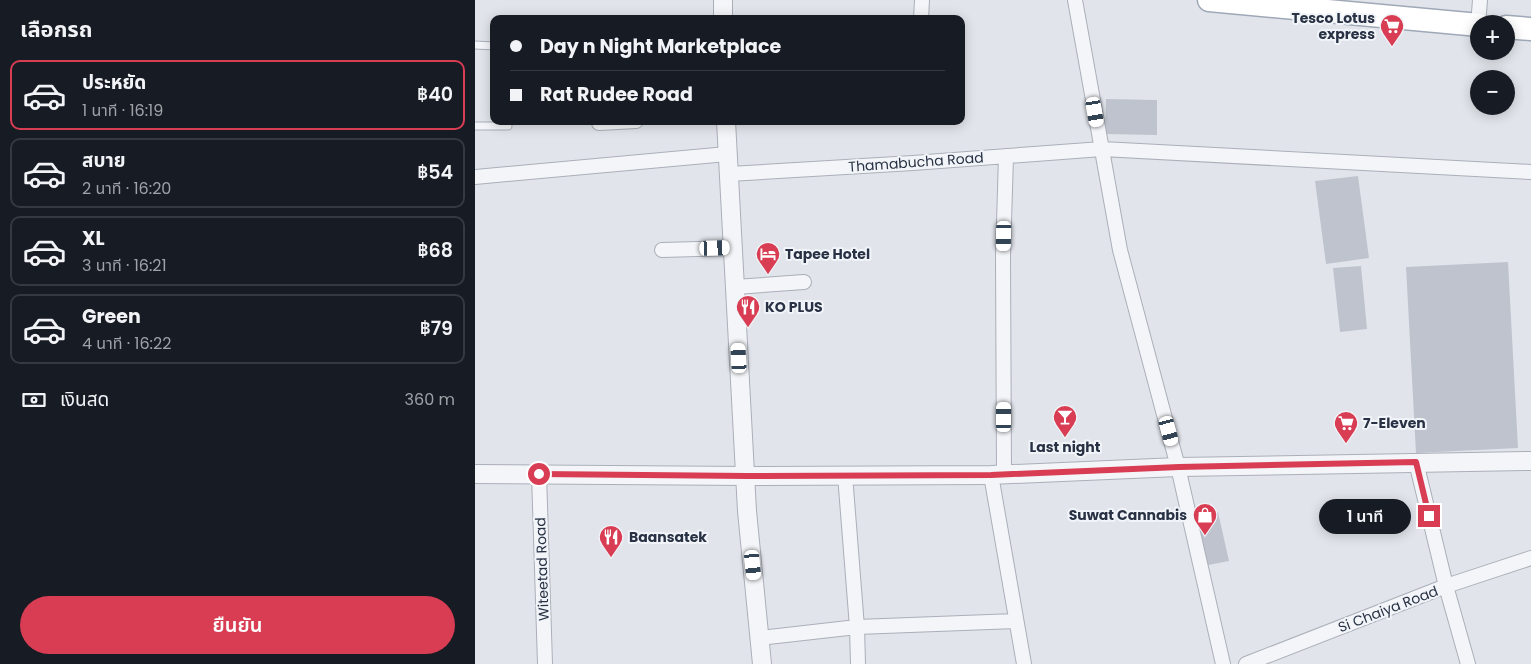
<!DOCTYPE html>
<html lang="th">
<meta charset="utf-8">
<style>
body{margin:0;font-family:Poppins,"Noto Sans Thai",sans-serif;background:#20242c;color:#f1f3f6;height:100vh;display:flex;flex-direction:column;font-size:19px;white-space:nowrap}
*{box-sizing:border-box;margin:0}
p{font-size:16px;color:#9ea1a6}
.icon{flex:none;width:28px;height:28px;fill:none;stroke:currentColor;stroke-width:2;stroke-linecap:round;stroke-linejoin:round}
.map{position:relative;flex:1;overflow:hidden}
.details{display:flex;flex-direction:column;background:#171b24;width:475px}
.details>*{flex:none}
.banner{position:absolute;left:15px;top:15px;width:475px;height:110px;border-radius:10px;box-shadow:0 2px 12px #0003;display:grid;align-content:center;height:110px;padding:0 20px;background:#171b24}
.buttons{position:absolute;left:995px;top:15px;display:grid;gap:10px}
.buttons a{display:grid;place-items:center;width:45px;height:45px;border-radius:50%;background:#171b24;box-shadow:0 2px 12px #0003;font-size:25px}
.end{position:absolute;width:22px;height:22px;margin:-11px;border:6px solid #d83d53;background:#fff;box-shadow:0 0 0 2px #fff}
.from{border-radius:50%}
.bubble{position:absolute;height:35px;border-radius:18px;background:#171b24;box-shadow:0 2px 12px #0003;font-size:16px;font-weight:600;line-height:35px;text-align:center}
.car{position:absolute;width:15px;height:30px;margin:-15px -8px;border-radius:6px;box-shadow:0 0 4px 1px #0007;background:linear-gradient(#fff 24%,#345 0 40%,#fff 0 76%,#345 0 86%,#fff 0)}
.banner b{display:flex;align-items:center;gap:18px;height:48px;font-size:19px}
.banner b+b{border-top:1px solid #363941}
.banner i{width:12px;height:12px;background:#f1f3f6}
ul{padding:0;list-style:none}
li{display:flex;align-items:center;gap:15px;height:70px;margin:0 10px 8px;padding:0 10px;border:2px solid #363941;border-radius:10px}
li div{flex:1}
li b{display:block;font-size:19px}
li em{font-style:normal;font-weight:600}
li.current{border-color:#d83d53}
li>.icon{width:45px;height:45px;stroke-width:1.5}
h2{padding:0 20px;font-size:22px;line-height:60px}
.pay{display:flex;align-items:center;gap:12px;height:55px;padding:0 20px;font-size:19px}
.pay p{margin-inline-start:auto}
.action{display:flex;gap:10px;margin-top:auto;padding:10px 20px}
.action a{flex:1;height:58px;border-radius:30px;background:#d83d53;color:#fff;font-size:20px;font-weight:600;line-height:58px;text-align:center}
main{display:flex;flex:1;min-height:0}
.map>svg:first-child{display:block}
.building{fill:#bec3ce}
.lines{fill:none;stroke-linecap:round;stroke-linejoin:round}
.service-casing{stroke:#aaafb9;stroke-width:9}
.minor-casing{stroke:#aaafb9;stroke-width:16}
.tertiary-casing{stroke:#aaafb9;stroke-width:20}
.primary-casing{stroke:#9fa8b7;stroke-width:25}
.service{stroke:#f4f5f8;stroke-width:7}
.minor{stroke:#f4f5f8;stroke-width:14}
.tertiary{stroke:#f4f5f8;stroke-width:18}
.primary{stroke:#fff;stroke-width:22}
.route{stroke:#d83d53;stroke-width:6}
.labels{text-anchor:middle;stroke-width:4;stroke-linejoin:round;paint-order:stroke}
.poi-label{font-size:14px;font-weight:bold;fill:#283244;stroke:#f1f4f8;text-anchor:start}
.street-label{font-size:14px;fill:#283244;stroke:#f1f4f8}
</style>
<main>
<section class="details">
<h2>เลือกรถ</h2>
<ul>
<li class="current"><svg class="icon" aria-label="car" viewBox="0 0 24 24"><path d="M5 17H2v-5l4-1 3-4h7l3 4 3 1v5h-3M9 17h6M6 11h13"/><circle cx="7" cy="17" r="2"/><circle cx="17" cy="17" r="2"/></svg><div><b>ประหยัด</b><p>1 นาที · 16:19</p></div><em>฿40</em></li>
<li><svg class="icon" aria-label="car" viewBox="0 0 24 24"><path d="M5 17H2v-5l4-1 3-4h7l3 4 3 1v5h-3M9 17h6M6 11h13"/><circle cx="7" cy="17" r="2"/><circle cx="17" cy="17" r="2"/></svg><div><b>สบาย</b><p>2 นาที · 16:20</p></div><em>฿54</em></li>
<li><svg class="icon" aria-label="car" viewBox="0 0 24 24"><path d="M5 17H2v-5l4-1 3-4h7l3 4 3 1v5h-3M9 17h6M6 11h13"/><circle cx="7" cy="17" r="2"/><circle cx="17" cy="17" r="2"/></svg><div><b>XL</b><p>3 นาที · 16:21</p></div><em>฿68</em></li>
<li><svg class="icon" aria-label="car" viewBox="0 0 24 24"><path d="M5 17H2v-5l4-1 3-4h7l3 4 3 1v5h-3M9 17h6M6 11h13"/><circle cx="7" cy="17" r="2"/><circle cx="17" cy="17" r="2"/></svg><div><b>Green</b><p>4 นาที · 16:22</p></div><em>฿79</em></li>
</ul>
<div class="pay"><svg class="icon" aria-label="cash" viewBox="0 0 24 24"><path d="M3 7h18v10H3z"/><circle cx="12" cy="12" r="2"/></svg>เงินสด<p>360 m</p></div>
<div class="action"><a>ยืนยัน</a></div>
</section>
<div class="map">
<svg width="1056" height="664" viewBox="0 0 1056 664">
<rect width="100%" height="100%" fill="#e1e5eb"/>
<path class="building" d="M631,99L682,100V135L630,134Z
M883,176L894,258L851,264L840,181Z
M1033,262L1043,448L941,453L931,267Z
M886,266L892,329L865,332L858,268Z
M743,512L754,561L728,566L718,517Z"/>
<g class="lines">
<g class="service-casing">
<path id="service" d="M0,45L19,46
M0,126H33"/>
</g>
<g class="minor-casing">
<path id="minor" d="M600,0L645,250L703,467L748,664
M446,19L447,0
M1003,25L1005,0
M124,123L161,121
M254,174L438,163L627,149L1056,172
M0,177L252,154
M187,250L258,248
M260,287L329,282
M941,462L971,586L993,664
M64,474L70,664
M529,474L528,256L531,156
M370,475L382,627L383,664
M516,475L549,664
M285,638L382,627L541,621
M771,664L971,586L1056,558"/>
</g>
<g class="tertiary-casing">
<path id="tertiary" d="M248,0V19
M251,121L272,511L287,664
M0,474L272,476L516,475L703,467L1056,461"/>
</g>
<g class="primary-casing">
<path id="primary" d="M734,0L1004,25
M1031,27L1056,29"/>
</g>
<use href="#service" class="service"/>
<use href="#minor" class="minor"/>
<use href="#tertiary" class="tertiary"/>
<use href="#primary" class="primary"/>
</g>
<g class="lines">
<path class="route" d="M64,474L272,476L516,475L704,467L941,462L954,516"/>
</g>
<defs>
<g id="supermarket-pin" transform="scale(1.25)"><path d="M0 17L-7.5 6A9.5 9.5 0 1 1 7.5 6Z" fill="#d83d53" stroke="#f1f4f8"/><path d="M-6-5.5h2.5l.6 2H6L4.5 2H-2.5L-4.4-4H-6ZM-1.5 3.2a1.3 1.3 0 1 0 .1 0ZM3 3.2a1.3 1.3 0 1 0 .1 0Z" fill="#fff"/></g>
<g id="hotel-pin" transform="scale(1.25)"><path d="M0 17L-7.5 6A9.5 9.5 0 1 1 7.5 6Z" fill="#d83d53" stroke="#f1f4f8"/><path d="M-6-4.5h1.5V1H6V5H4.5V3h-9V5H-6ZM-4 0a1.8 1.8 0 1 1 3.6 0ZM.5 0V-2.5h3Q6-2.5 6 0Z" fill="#fff"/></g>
<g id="restaurant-pin" transform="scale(1.25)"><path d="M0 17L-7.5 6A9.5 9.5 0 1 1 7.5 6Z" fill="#d83d53" stroke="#f1f4f8"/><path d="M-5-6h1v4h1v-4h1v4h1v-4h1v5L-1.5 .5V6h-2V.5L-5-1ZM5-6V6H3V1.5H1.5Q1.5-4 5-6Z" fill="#fff"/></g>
<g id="bar-pin" transform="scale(1.25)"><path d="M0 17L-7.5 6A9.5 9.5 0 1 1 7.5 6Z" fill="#d83d53" stroke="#f1f4f8"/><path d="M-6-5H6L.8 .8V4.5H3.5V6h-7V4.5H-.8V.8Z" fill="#fff"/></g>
<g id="shop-pin" transform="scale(1.25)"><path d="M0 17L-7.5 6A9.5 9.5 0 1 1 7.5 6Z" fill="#d83d53" stroke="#f1f4f8"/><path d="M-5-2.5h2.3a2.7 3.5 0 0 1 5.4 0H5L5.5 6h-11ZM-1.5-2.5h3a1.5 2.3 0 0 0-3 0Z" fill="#fff"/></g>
</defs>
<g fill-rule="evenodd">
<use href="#supermarket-pin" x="917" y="26"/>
<use href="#hotel-pin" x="293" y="254"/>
<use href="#restaurant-pin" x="273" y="307"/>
<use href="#bar-pin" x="590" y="417"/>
<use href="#supermarket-pin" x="871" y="423"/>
<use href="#shop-pin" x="730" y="515"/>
<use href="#restaurant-pin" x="136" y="537"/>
</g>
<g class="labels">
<g class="poi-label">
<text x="900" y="23" text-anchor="end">Tesco Lotus<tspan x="900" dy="16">express</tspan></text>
<text x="310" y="259">Tapee Hotel</text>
<text x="290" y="312">KO PLUS</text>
<text x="888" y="428">7-Eleven</text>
<text x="590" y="452" text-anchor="middle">Last night</text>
<text x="712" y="520" text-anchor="end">Suwat Cannabis</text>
<text x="154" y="542">Baansatek</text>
</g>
<g class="street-label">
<text transform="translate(441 162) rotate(-4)" y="5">Thamabucha Road</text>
<text transform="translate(67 569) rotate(-92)" y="5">Witeetad Road</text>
<text transform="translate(913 609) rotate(-21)" y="5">Si Chaiya Road</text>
</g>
</g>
</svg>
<div class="buttons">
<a>+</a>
<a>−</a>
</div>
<i class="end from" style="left:64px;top:474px"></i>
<i class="end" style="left:954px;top:516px"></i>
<div class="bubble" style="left:844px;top:499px;width:92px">1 นาที</div>
<i class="car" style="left:620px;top:112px;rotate:170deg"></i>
<i class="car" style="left:529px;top:236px;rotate:181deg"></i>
<i class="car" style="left:240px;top:248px;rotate:88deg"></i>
<i class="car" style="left:264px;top:358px;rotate:357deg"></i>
<i class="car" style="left:529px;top:417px;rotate:0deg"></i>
<i class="car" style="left:694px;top:431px;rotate:165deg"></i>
<i class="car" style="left:278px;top:565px;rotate:174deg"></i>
<div class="banner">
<b><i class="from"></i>Day n Night Marketplace</b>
<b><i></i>Rat Rudee Road</b>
</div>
</div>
</main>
